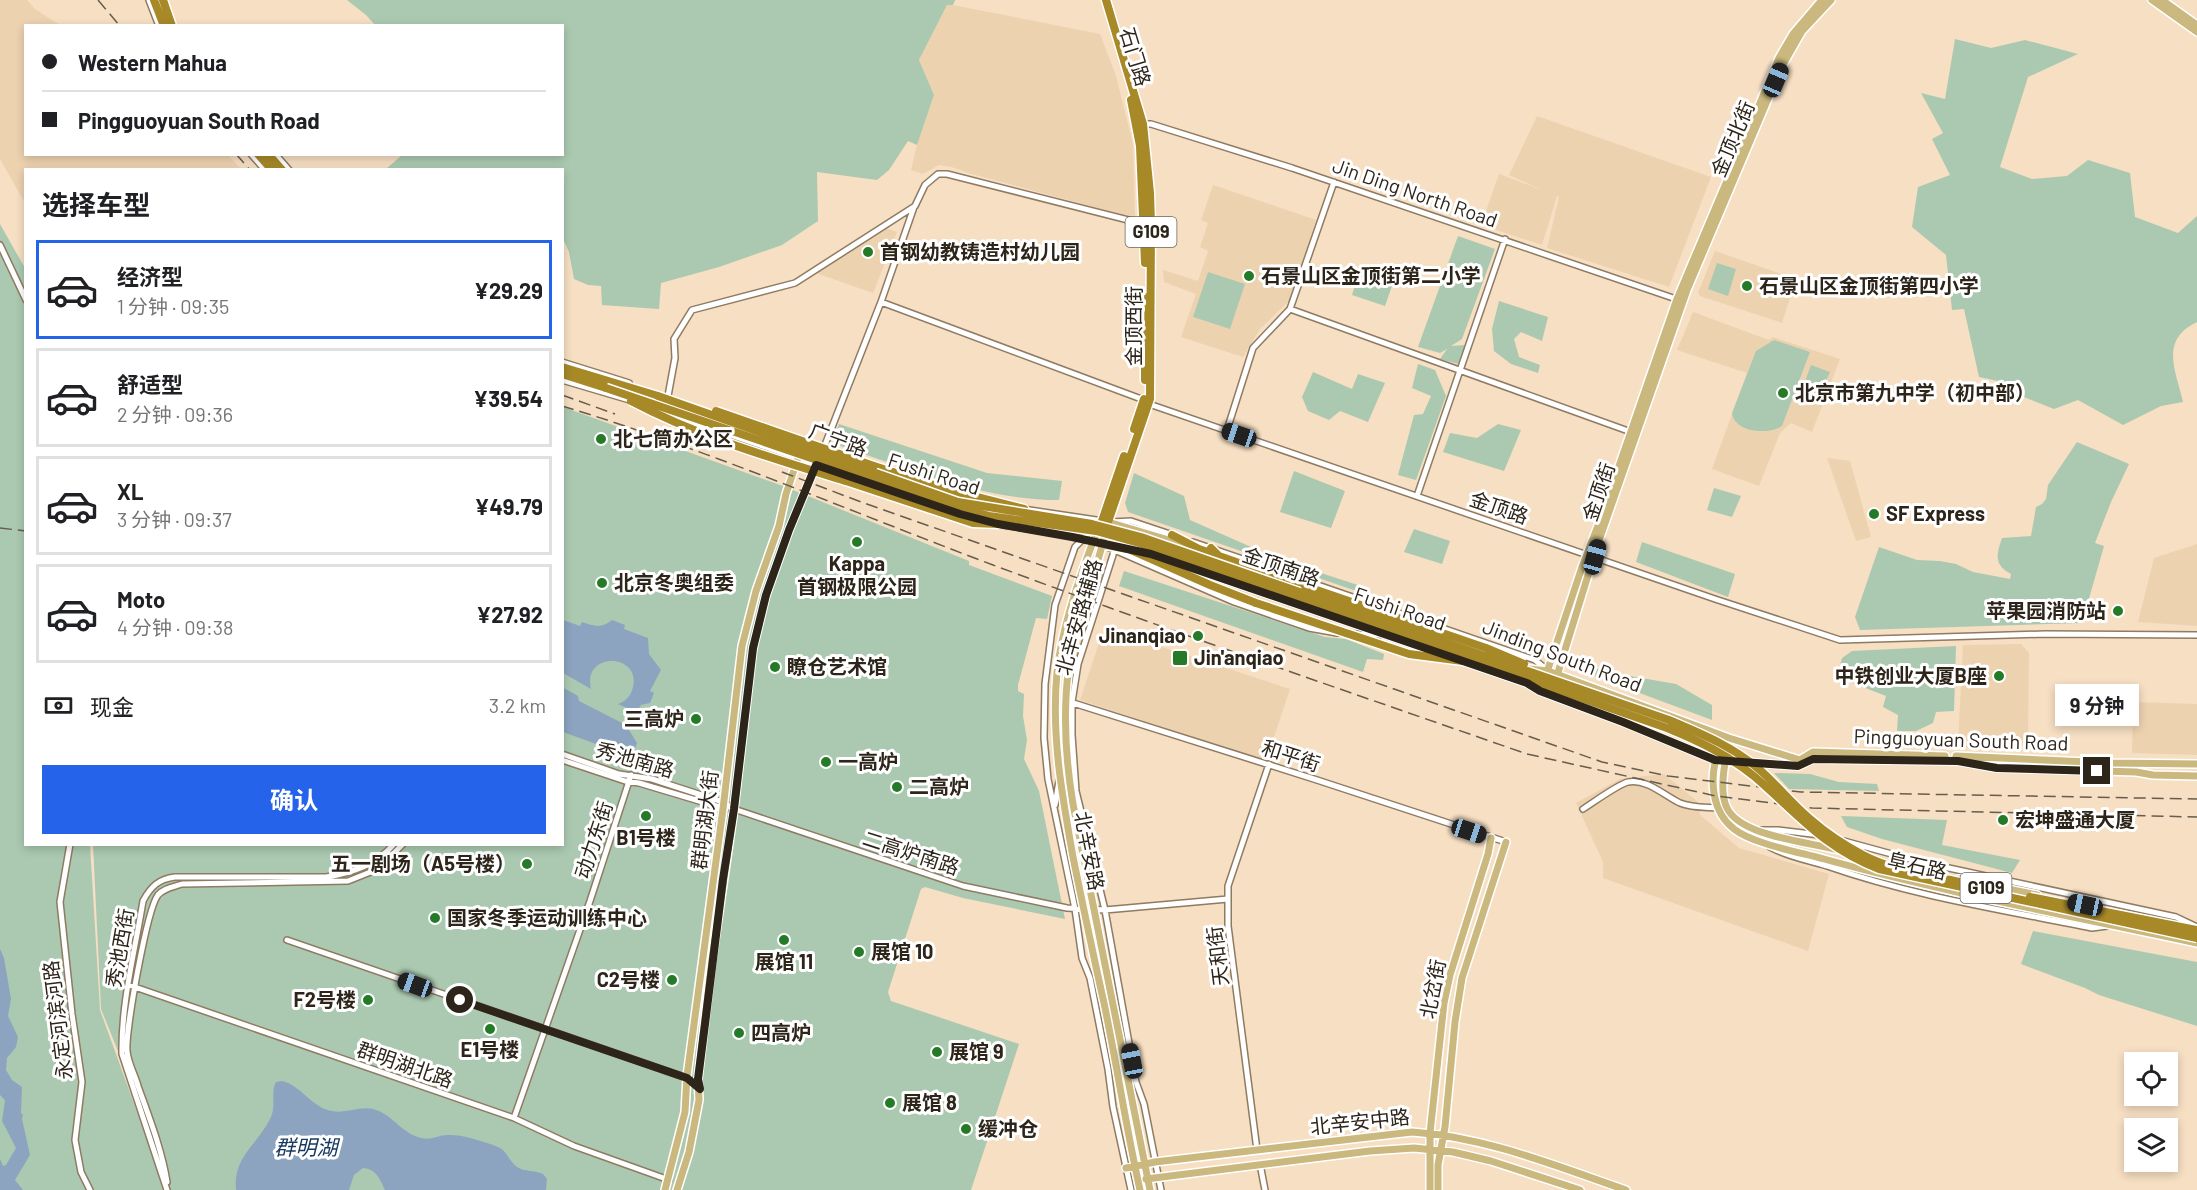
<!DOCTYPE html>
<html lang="zh">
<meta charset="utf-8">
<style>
body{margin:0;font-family:Barlow,"Noto Sans SC",sans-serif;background:#f6f6f6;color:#202124;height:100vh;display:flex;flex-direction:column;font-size:22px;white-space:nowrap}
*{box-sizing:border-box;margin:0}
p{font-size:20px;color:#757577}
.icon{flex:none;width:33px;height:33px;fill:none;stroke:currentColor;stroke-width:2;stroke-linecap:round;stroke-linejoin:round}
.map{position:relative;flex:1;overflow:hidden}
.details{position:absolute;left:24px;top:168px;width:540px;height:678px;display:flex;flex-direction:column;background:#fff;border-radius:0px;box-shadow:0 3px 9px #0003}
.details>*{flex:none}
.guide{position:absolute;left:24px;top:24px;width:540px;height:132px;border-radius:0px;box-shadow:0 3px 9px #0003;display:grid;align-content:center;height:132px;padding:0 18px;background:#fff}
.fabs{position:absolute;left:2124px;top:1052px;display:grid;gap:12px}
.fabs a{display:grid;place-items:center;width:54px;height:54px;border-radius:0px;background:#fff;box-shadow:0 3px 9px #0003;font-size:30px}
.end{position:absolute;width:27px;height:27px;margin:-14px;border:8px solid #2d251a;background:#fff;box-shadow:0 0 0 3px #fff}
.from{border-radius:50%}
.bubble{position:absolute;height:42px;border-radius:0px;background:#fff;box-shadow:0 3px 9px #0003;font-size:20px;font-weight:700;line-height:42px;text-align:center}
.car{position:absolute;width:18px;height:36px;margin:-18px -9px;border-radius:8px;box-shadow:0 0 4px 2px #0007;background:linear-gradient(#222 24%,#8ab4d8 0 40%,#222 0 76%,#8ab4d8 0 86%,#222 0)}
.guide b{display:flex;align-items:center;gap:21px;height:57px;font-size:22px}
.guide b+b{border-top:2px solid #e0e0e0}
.guide i{width:15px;height:15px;background:#202124}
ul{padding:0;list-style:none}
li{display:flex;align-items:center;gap:18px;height:99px;margin:0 12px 9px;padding:0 6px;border:3px solid #e0e0e0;border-radius:0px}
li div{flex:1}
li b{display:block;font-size:22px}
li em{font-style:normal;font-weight:700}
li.on{border-color:#2563eb}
li>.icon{width:54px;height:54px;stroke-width:1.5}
h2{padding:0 18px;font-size:27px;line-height:72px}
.pay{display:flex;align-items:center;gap:15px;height:66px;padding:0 18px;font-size:22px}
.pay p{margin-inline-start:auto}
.primary-button{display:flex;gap:12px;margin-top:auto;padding:12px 18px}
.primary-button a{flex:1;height:69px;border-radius:0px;background:#2563eb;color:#fff;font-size:24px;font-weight:700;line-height:69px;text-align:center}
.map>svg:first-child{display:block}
.built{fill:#edd2b0}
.green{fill:#abc9b0}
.water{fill:#8ca4c0}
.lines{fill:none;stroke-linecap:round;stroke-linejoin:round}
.minor-casing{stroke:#8f7b62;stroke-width:8}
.major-casing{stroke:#fff;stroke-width:10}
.highway-casing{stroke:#fff;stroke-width:11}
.minor{stroke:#fff;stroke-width:5}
.major{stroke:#cab87e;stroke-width:7}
.highway{stroke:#a78928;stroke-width:8}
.rail{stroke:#685c4c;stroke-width:1.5;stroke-dasharray:12 6;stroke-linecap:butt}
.highway-bridge-casing{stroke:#fff;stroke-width:11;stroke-linecap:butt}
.highway-bridge{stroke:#a78928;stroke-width:8}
.route{stroke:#2d251a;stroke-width:8}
.poi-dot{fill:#247a27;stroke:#fff;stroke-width:2}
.labels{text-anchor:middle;stroke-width:6;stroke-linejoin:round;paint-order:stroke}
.shield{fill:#fff;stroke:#6c665f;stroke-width:1.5}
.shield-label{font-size:18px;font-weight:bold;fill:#2d251a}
.street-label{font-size:20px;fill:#2d251a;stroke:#fff}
.poi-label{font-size:20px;font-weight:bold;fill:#2d251a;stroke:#fff;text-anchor:start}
.water-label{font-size:21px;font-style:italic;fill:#173a61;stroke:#fff}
</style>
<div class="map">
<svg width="2197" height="1190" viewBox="0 0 2197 1190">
<rect width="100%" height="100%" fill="#f6dfc3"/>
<path class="built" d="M0,0H27L35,9L60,25L26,26V154L228,155L241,169L26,170L25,203L0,159Z
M947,5H953L1100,34L1116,76L1133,144L1135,218L968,173L952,167L939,165L923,174L911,170L917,145L934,95L919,60Z
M1537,116L1711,177L1669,287L1547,248L1559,197L1557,196L1542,245L1481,225L1499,174L1542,190L1509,175Z
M1213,185L1316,220L1290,300L1260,329L1243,357L1181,337L1196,294L1164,282L1163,270L1198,281L1208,251L1200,247L1208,223L1201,220Z
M885,228L897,232L873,293L816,273Z
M1715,251L1796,279L1782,323L1700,296L1698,293Z
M1693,312L1769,340L1773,337L1840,359L1812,432L1791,423L1780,433L1759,486L1712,469L1747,373L1677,350Z
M1827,458L1850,461L1871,537L1856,541Z
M2197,544V626L2138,622L2154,558Z
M1104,628L1290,689L1266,761L1080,700Z
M2021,644L2029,653L2028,739L2021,746L1962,748L1958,744L1963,645Z
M2133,702L2197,704V755L2132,753Z
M1664,774L1698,802L1700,815L1739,848L1829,874L1808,951L1603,878V862L1576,803L1620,779Z"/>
<path class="green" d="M347,0H955L953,5H947L919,60L934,95L917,145L908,141L889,170L877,180L817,172L818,221L782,245L719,267L661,283L659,309L602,305L601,286L588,285L574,279L569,252L563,239L562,170L386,169L402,155L562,154V26L375,25L366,15Z
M1955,39L1991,48L2025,40L2078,54L2028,77L2000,167L2032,179L2067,176L2088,160L2130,173L2135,217L2178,233L2197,216V322C2159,340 2176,371 2183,402L2161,406L2123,425L2078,400L2054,409L2014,393L2017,385L1979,377L1964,309L1952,310L1946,255L1912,227L1918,187L1950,175L1932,139L1943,133L1921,93L1945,99Z
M0,224L26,270V844L90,845L100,1010L144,1131L164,1190H0Z
M1458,236L1495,249L1462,339L1451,346L1465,345L1458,364L1440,359L1447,349L1440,353L1418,347Z
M1717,263L1736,269L1728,296L1708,289Z
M1360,269L1393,283L1385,306L1352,295Z
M1208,272L1245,284L1230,329L1193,317Z
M1499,301L1548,317L1542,341L1521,332L1514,339L1519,357L1540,365L1538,373L1511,364L1494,351L1492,329Z
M1774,340L1810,352L1782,426C1768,435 1735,433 1732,413L1756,351Z
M1418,364L1435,370L1446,396L1416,480L1398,475L1414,415L1423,414L1431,396L1412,388Z
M1811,365L1830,372L1820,395L1803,387Z
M1313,372L1352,389L1358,374L1385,383L1368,422L1340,411L1329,420L1308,411L1302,397Z
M563,407L783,486L969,561V565L1052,596L1047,619L1036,618L1018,685V691L1024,694L1023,716L1027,740L1024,759L1039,791L1065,919L963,898L925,887L921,889L888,992L891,1001L1019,1044L971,1190H166L151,1133L101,1009L93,845L562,844Z
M839,424L987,473L1062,481L1059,500C983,500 909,469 838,445L834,437Z
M1498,424L1521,430L1504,471L1443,452L1450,433L1477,438Z
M2077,442L2129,464L2111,502L2095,543L2104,546L2082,623L1860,630L1855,617L1879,547L1917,560L1940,561L1956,564L1973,572L2010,579L2011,574C1994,565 1996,555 2002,538L2031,536L2036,507L2042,504L2046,499L2048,485Z
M1294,471L1345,491L1331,528L1280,512Z
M1134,473L1184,496L1190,520L1278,559L1367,588L1365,594L1128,512L1125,503Z
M1714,488L1741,496L1732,517L1707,510Z
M1414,529L1450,541L1442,564L1404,552Z
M1642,542L1735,574L1728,597L1636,562Z
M1124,571L1325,637L1346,639L1384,654L1383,660L1367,659L1363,672L1119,586Z
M1956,646L1954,711L1936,712L1933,723L1916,731H1897L1898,715L1883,707L1886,696L1837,677L1842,658L1852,651Z
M1577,663L1613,673L1676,684L1712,705V720L1586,673Z
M1774,773L1810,774L1839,782L1877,784L1879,791L1789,789Z
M1841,816L1947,820L1942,845L2020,860L2012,873L1882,839L1847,827Z
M2033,931L2197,962V1026L2099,995L2085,988L2021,964Z"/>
<path class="water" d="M563,620L580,626L582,622C594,626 601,629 612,620L625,625L624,629L648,638L649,654L661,670L650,691L654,693L650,703L641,705L636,712L618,704C626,701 631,696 633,687C641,653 582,651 591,689L563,673Z
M562,687L578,696L579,701L626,725L637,743L632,757L563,732Z
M0,949L4,958L11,999L8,1016L18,1037L16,1047L7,1058L6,1070L12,1080L22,1087L21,1113L23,1115L22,1119L30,1155L15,1180L23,1190H0V1159L3,1166L6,1165L16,1148L2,1121L5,1100L0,1095Z
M282,1081C301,1085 312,1108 332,1111C345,1114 359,1106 373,1109C390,1113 400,1130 415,1136C432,1143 436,1134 450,1135C463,1135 478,1140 490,1144C510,1150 505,1157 517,1167C524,1172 535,1170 543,1174L547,1179L546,1190H385C380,1179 376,1169 363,1168L354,1175L349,1190H236C233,1157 257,1145 270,1119C277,1106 270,1093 276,1082Z"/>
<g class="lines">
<g class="minor-casing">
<path id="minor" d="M149,0L159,26
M1141,124H1151L1292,168L1679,300
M251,154L265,170
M275,154L289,170
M0,245L26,300
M881,302L1144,400
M1290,309L1631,432
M562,362L629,383
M562,380L633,401
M668,396L675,358L674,339L692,310L795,283L915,206L925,185L938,174H947L1144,224
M1149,404L1715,599L1840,640L2045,634L2197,635
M655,409L960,514L985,520
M1227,430L1253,348L1290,309L1334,182
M823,450L881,302L914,207
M936,490L973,501
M1417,496L1505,239
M1023,509L1103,521
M1112,522L1131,521L1173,535
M997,524L1073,536L1103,545L1234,602L1309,628L1337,633
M1092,530L1075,547L1055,605L1045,684L1044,738L1048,779L1075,909L1082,958L1090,978L1108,1069L1113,1107L1131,1190
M1193,542L1535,660L1547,670
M1114,547L1113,555L1078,664L1072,702V735L1076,791L1105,910L1136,1082L1144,1104L1161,1190
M1356,634L1379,635
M1070,702L1317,780L1506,842
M562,754L619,774L652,779L723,802L734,809L963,886L1067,908L1105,910L1228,899
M562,760L625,781L639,783L726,809
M1055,805L1059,781
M1583,809C1594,802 1617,785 1628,782C1646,778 1665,796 1680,803C1692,808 1705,807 1718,808
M1761,830H1778L1820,835
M1844,841L1921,862L2176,917L2197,927
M70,844L60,902L72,1014L82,1082L75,1140L81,1172L90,1190
M1770,847C1788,857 1808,860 1827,866C1913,896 2003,910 2092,928L2107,926
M287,940L687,1078L700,1088
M129,985L514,1118L574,1146L669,1180
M514,1118L590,901L631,775
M1257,1150L1228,926V886L1269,764
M1260,1164L1265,1190
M167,1182C162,1150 149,1117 138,1086C135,1075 128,1063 127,1051C125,1032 147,909 158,895C164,888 173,887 182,884L348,881L378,869L403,844
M167,1190L122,1054C121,1003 135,951 143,901C151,886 159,879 175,877H326C352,873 376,865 394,844"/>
</g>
<g class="major-casing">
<path id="major" d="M2152,0L2197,32
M2162,0L2197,25
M1108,522L1172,541L1196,553
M1098,529C1081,572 1062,626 1057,672C1051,735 1062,795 1073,857C1083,906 1093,954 1104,1003C1117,1065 1126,1128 1140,1190
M1106,530C1099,562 1087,592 1078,622C1061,682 1063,744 1073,804L1150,1190
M1103,545L1151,554L1527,683L1540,691L1623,722L1715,760L1798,766L1813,759L1958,761L1997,768L2136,772L2153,775L2197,776
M1529,669L1548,671L1729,738L1800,760L1813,752L1945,756
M1546,675L1582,567L1601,518L1677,299L1779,58L1793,34L1822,0
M1556,679L1598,543L1687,290L1781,68L1802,31L1831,0
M1956,756L2111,763L2197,764
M1716,758C1710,782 1712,812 1734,829C1753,844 1799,852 1824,859C1947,893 2072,916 2197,943
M1726,758C1723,773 1720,794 1727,808C1741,837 1810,842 1838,850
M1959,879L2037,895
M1126,1168L1155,1162L1412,1132C1486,1137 1556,1166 1626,1190
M1146,1179L1370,1151L1414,1148L1453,1152L1491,1161L1580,1190
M665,1190L685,1112L687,1076L723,809L742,646L756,591L779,526L786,494L798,458
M677,1190L689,1152L699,1100L698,1079L712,960L734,809L753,648L766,595L789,530L816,465
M1430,1190V1133L1444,1003L1450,975L1488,854L1491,838
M1438,1190V1165L1445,1127L1455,1022L1462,978L1506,842"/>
</g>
<g class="highway-casing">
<path id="highway" d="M154,0L164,26
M163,0L172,26
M1106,0L1143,124L1150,193L1151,224L1150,399L1108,522
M1131,100L1140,146L1145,263
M258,154L272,170
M268,154L282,170
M1145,297V380
M562,367L658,396
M562,374L606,388
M1134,429L1144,399
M874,466L953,491L1024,509
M849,482L973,523L998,524
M1102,521L1124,456
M1172,535L1199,549L1216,555
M1211,548L1219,556L1305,586
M1131,550L1210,585L1256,603"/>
</g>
<use href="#minor" class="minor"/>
<use href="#major" class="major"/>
<use href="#highway" class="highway"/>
<path class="rail" d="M98,0L120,26
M236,154L250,170
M562,395L615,414
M562,406C709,450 849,511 993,565C1170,631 1349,692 1527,754L1716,796L1812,808L2197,817
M782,472L861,502L1602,762L1668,776L1801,792L2197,799
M0,528L26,531"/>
<g class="highway-bridge-casing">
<path id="highway-bridge" d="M606,388L961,509L989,516L1096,531L1139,543L1667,728C1699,741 1728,755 1755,777C1798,814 1824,848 1879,869L2197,938
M658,396L958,502L1092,524L1141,537L1669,720C1702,734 1734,747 1761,771C1778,786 1792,804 1810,819C1826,833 1844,845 1863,855C1893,871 1931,875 1964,883
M631,401C699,437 775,459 849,482
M716,411L874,466
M1305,586L1486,648L1524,664
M1256,603L1409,654L1463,661
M2030,897L2197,930"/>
</g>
<use href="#highway-bridge" class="highway-bridge"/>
</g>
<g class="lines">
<path class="route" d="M460,1000L687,1078L700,1089L698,1079L705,1024L723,879L734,809L753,648L766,595L789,530L816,465L960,514L998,524L1072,537L1151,554L1527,683L1540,691L1623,722L1715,760L1798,766L1813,759L1958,761L1997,768L2097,771"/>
</g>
<g class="poi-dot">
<circle cx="868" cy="252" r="6"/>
<circle cx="1249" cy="276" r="6"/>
<circle cx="1747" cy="286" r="6"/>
<circle cx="1783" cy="393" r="6"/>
<circle cx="601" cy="439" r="6"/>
<circle cx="1874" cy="514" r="6"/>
<circle cx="857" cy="542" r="6"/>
<circle cx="602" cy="583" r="6"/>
<circle cx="2118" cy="611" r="6"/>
<circle cx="1198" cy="636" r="6"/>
<rect x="1172" y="650" width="16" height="16" rx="3"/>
<circle cx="775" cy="667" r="6"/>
<circle cx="1999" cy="676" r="6"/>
<circle cx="696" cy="719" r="6"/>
<circle cx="826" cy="762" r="6"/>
<circle cx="897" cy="787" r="6"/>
<circle cx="646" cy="816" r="6"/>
<circle cx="2003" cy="820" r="6"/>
<circle cx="527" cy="864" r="6"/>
<circle cx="435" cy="918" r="6"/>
<circle cx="784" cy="940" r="6"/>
<circle cx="859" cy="952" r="6"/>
<circle cx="672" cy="980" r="6"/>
<circle cx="368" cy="1000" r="6"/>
<circle cx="490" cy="1029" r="6"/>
<circle cx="739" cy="1033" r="6"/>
<circle cx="937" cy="1052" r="6"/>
<circle cx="890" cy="1103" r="6"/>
<circle cx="966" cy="1129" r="6"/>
</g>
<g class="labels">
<g class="shield">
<rect x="1125.5" y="217" width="51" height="30" rx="4.5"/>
<rect x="1960.5" y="873" width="51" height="30" rx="4.5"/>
</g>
<g class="shield-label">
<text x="1151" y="238">G109</text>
<text x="1986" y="894">G109</text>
</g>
<g class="street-label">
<text transform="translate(1135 57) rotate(73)" y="7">石门路</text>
<text transform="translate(1733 139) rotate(-67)" y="7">金顶北街</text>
<text transform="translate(1415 193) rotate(19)" y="7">Jin Ding North Road</text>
<text transform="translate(1134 326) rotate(-90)" y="7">金顶西街</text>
<text transform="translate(838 440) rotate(20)" y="7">广宁路</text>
<text transform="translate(934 474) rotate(18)" y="7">Fushi Road</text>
<text transform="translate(1599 492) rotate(-71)" y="7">金顶街</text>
<text transform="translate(1499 508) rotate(19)" y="7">金顶路</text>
<text transform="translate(1281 567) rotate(19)" y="7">金顶南路</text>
<text transform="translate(1400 609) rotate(19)" y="7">Fushi Road</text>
<text transform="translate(1079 617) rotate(-74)" y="7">北辛安路辅路</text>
<text transform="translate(1562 656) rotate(21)" y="7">Jinding South Road</text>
<text transform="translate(1961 740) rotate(2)" y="7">Pingguoyuan South Road</text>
<text transform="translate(1291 756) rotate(18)" y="7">和平街</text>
<text transform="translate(635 760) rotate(16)" y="7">秀池南路</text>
<text transform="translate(705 820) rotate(-83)" y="7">群明湖大街</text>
<text transform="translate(594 840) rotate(-72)" y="7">动力东街</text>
<text transform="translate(1089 851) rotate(79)" y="7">北辛安路</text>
<text transform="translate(911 853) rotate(18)" y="7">二高炉南路</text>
<text transform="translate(1917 866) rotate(13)" y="7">阜石路</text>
<text transform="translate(120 948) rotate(-80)" y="7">秀池西街</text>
<text transform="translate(1218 956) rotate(-97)" y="7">天和街</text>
<text transform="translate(1433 989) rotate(-79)" y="7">北岔街</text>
<text transform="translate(58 1020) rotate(-97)" y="7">永定河滨河路</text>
<text transform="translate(405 1065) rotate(19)" y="7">群明湖北路</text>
<text transform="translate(1360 1122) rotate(-6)" y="7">北辛安中路</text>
</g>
<g class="poi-label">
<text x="880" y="259">首钢幼教铸造村幼儿园</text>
<text x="1261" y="283">石景山区金顶街第二小学</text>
<text x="1759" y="293">石景山区金顶街第四小学</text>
<text x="1795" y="400">北京市第九中学（初中部）</text>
<text x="613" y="446">北七筒办公区</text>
<text x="1886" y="521">SF Express</text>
<text x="857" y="571" text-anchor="middle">Kappa<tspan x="857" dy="23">首钢极限公园</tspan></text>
<text x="614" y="590">北京冬奥组委</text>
<text x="2106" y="618" text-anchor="end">苹果园消防站</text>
<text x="1186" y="643" text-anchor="end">Jinanqiao</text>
<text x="1194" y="665">Jin'anqiao</text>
<text x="787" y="674">瞭仓艺术馆</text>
<text x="1987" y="683" text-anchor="end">中铁创业大厦B座</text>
<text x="684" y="726" text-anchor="end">三高炉</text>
<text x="838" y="769">一高炉</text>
<text x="909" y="794">二高炉</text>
<text x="2015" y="827">宏坤盛通大厦</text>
<text x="646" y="845" text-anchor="middle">B1号楼</text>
<text x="515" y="871" text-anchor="end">五一剧场（A5号楼）</text>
<text x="447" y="925">国家冬季运动训练中心</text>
<text x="871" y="959">展馆 10</text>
<text x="784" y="969" text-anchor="middle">展馆 11</text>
<text x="660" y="987" text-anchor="end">C2号楼</text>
<text x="356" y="1007" text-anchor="end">F2号楼</text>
<text x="751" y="1040">四高炉</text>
<text x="490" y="1057" text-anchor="middle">E1号楼</text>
<text x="949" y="1059">展馆 9</text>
<text x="902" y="1110">展馆 8</text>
<text x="978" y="1136">缓冲仓</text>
</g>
<g class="water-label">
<text x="306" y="1155">群明湖</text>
</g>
</g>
</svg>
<div class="fabs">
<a><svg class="icon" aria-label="locate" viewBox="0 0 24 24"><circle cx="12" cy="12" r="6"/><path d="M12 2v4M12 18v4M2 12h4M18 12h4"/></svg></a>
<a><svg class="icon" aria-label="layers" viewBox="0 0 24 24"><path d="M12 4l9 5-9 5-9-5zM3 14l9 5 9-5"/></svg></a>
</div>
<i class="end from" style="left:460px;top:1000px"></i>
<i class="end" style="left:2097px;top:771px"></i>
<div class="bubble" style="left:2055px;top:684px;width:84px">9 分钟</div>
<i class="car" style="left:1776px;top:80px;rotate:23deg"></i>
<i class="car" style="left:1239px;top:435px;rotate:289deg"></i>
<i class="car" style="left:1595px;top:557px;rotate:15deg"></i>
<i class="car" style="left:1469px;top:831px;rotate:108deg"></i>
<i class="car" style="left:2085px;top:905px;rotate:282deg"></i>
<i class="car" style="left:415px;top:985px;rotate:290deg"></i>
<i class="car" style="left:1132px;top:1061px;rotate:349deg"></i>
<div class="guide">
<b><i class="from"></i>Western Mahua</b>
<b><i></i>Pingguoyuan South Road</b>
</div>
<section class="details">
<h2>选择车型</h2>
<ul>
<li class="on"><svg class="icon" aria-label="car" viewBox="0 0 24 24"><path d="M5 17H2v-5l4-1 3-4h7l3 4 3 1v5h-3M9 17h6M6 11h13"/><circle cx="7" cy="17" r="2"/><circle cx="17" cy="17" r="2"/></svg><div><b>经济型</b><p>1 分钟 · 09:35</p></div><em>¥29.29</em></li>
<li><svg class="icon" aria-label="car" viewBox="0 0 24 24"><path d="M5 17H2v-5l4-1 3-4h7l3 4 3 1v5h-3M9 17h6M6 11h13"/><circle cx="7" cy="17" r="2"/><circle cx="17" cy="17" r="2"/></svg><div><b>舒适型</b><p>2 分钟 · 09:36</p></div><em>¥39.54</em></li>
<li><svg class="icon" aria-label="car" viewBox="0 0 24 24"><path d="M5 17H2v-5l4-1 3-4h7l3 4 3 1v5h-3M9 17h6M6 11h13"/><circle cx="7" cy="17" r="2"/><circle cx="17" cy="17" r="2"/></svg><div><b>XL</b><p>3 分钟 · 09:37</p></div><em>¥49.79</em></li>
<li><svg class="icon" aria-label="car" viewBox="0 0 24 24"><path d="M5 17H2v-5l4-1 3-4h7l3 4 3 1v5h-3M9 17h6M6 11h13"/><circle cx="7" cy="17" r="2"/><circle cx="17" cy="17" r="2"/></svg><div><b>Moto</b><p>4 分钟 · 09:38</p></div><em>¥27.92</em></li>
</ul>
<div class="pay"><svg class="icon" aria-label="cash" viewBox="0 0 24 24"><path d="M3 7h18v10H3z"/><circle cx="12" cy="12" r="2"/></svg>现金<p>3.2 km</p></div>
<div class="primary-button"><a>确认</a></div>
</section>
</div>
